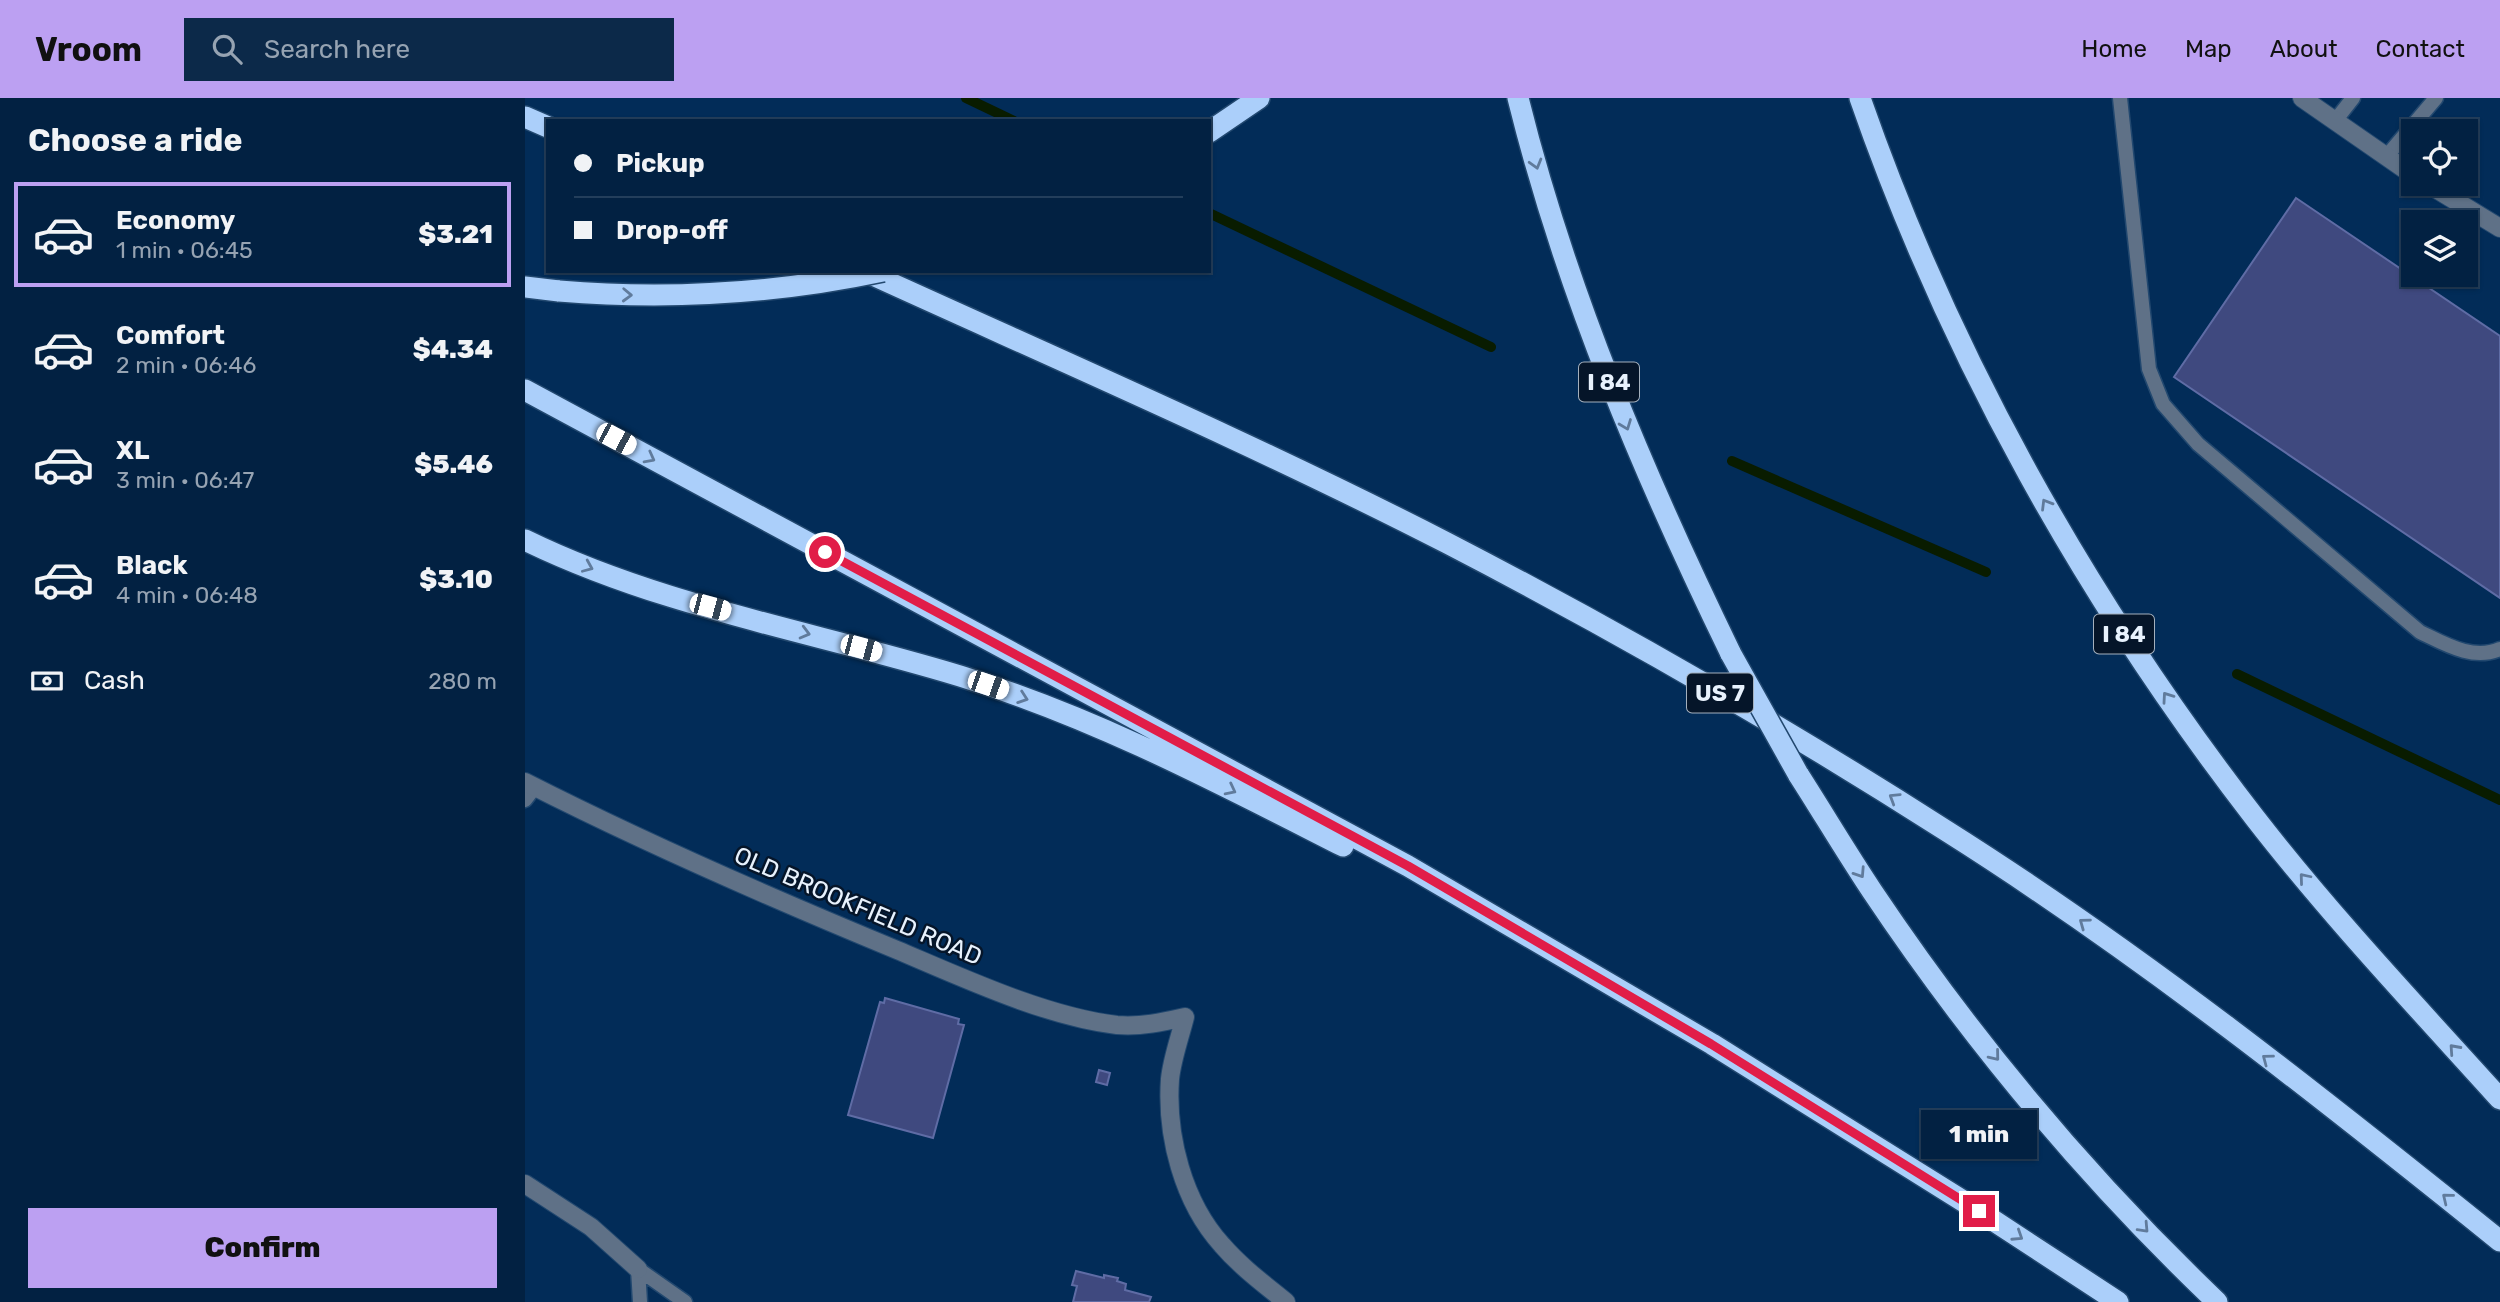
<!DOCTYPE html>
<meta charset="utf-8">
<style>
body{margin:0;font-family:Rubik,sans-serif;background:#0c2949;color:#f1f3f6;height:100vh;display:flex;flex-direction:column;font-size:26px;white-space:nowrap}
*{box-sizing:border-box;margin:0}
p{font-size:23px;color:#96a3b2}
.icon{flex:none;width:38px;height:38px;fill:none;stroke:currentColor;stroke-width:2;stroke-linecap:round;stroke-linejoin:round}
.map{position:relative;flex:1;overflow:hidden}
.panel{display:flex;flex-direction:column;background:#022142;width:525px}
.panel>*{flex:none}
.banner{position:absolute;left:21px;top:21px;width:665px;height:154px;border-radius:0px;box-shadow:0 2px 5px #0004,0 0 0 2px #233e5b;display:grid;align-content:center;height:154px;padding:0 28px;background:#022142}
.fabs{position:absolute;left:1876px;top:21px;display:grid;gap:14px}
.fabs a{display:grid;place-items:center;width:77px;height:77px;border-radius:0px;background:#022142;box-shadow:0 2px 5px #0004,0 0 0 2px #233e5b;font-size:35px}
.end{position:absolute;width:32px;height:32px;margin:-16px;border:9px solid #e11d48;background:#fff;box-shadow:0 0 0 4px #fff}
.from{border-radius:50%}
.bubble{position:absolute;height:49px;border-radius:0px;background:#022142;box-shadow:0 2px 5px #0004,0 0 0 2px #233e5b;font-size:23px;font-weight:800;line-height:49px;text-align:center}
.car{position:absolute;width:21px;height:42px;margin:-21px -10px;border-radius:9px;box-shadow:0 0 5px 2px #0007;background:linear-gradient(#fff 24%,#345 0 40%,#fff 0 76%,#345 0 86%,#fff 0)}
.banner b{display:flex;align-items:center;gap:24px;height:66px;font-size:26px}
.banner b+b{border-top:2px solid #233e5b}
.banner i{width:18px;height:18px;background:#f1f3f6}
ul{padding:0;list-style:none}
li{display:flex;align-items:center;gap:21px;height:105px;margin:0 14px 10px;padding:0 14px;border:4px solid transparent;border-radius:0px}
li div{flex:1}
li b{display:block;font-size:26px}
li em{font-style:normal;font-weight:800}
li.current{border-color:#bca0f2}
li>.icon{width:63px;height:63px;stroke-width:1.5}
h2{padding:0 28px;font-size:32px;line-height:84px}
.pay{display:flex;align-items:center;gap:18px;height:77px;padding:0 28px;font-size:26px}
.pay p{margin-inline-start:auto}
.primary-button{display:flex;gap:14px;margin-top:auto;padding:14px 28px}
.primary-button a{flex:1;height:80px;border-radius:0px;background:#bca0f2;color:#111;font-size:28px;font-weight:800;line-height:80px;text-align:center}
header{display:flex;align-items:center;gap:42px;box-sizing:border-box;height:98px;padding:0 35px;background:#bca0f2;color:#111}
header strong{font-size:33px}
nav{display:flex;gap:38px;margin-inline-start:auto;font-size:24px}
.search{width:490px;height:63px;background:#0c2949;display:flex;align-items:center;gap:18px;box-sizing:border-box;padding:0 24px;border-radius:0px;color:#96a3b2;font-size:26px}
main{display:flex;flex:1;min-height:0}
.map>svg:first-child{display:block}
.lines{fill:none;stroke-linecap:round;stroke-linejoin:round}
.stream{stroke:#091c00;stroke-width:10}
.building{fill:#3f497f;stroke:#5f6ca5;stroke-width:2}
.lane-casing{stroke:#22486f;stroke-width:17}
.street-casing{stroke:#22486f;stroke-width:20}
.highway-casing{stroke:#22486f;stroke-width:24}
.lane{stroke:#5f7187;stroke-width:14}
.street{stroke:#5f7187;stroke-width:18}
.highway{stroke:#abcffa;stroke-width:21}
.highway-bridge-casing{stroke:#22486f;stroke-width:24;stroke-linecap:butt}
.highway-bridge{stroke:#abcffa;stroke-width:21}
.oneway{stroke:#607b9c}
.route{stroke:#e11d48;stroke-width:9}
.labels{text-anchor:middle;stroke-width:5;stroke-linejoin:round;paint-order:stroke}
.shield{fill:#051529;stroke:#a4b0bd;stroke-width:2}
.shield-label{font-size:23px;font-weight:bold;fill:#e8f2fd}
.street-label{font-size:24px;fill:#e8f2fd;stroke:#051529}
</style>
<header>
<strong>Vroom</strong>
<div class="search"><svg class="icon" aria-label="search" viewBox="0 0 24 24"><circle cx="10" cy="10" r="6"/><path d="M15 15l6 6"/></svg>Search here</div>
<nav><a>Home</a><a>Map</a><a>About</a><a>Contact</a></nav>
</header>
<main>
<section class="panel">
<h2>Choose a ride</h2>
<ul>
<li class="current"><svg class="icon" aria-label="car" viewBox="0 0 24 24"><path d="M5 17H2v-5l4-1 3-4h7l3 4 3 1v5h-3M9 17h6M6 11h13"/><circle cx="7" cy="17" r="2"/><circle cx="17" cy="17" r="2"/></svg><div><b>Economy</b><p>1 min · 06:45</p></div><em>$3.21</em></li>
<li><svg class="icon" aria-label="car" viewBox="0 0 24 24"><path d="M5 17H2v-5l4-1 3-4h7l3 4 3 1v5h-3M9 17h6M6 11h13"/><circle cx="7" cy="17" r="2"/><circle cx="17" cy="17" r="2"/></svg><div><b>Comfort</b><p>2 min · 06:46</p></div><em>$4.34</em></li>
<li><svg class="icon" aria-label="car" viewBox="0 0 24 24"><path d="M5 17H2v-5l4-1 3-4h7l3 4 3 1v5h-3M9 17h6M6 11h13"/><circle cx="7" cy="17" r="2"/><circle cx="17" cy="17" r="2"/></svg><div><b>XL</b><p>3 min · 06:47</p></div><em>$5.46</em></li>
<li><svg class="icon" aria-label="car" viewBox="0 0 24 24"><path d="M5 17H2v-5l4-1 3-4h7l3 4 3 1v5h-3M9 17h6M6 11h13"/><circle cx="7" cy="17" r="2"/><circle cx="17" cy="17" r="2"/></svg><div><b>Black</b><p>4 min · 06:48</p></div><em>$3.10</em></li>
</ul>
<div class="pay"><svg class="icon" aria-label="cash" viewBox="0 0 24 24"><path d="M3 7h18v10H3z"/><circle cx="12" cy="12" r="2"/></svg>Cash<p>280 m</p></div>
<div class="primary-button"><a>Confirm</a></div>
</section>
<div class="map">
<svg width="1975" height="1204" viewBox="0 0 1975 1204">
<rect width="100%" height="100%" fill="#022c58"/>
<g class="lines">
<path class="stream" d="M441,0L489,23
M684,115L966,249
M1207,363L1461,474
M1712,576L1975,702"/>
</g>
<path class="building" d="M1771,100L1975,238V500L1649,279Z
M360,900L434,921L433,926L439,927L408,1040L323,1017L355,904L359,905Z
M574,972L585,975L582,987L571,984Z
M551,1173L579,1180V1177L593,1180L592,1183L601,1186L600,1192L626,1199L624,1204H548L552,1188L547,1187Z"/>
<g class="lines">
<g class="lane-casing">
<path id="lane" d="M1595,0L1624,271L1638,306L1673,346L1895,534C1920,546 1948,563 1975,551
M1810,23L1828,0
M1861,59L1911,0
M0,702L10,689
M113,1171L160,1204
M113,1171L115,1204"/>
</g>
<g class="street-casing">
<path id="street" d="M1777,0L1888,77
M1903,86L1975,130
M0,684C122,746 246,800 372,852C438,880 522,919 592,927C616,929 638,924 660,919C655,939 647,961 645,981C641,1038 658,1104 697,1147C716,1169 739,1186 761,1204
M0,1086L66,1129L113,1171"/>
</g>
<g class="highway-casing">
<path id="highway" d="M993,0C1041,194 1119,377 1206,556
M1335,0C1425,259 1562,503 1730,720C1806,818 1892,909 1975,1001
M0,19L23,29
M684,34L734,0
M339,173C534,262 731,347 922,445C1092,533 1259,629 1420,732C1615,855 1796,999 1975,1143
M0,189L34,193
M0,292L883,768L1187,946L1454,1113L1593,1204
M0,442C137,509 291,534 435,578C569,619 694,685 818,748
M1273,676C1298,715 1321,754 1347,793C1446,941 1563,1081 1692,1204"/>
</g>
<use href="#lane" class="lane"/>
<use href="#street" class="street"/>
<use href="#highway" class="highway"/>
<g class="highway-bridge-casing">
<path id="highway-bridge" d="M34,193C143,202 250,196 358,173
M1206,556L1273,676"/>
</g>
<use href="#highway-bridge" class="highway-bridge"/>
</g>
<defs><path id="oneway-chevron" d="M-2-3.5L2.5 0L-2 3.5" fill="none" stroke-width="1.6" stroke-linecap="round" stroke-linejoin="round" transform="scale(1.75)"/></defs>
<g class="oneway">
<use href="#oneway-chevron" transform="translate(1011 66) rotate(74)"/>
<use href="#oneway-chevron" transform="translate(102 197) rotate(2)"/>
<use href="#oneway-chevron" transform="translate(1101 327) rotate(69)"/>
<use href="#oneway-chevron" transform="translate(125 360) rotate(28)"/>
<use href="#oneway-chevron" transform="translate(1521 406) rotate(-121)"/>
<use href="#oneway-chevron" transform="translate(63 469) rotate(23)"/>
<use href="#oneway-chevron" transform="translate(280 535) rotate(15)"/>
<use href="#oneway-chevron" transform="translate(1642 599) rotate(-125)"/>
<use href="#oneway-chevron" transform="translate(498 600) rotate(19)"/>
<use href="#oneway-chevron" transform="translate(706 692) rotate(27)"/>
<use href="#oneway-chevron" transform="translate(1369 700) rotate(-148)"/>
<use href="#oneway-chevron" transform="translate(1335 775) rotate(57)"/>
<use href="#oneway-chevron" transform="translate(1779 780) rotate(-130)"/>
<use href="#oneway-chevron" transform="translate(1559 825) rotate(-144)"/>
<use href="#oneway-chevron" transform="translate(1929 951) rotate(-132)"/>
<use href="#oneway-chevron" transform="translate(1470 958) rotate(51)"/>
<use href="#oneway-chevron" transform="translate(1742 961) rotate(-143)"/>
<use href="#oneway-chevron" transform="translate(1922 1100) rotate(-141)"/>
<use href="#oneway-chevron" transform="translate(1619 1130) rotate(47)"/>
<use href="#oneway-chevron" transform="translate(1493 1138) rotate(33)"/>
</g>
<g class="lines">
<path class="route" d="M300,454L883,768L1186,946L1454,1113"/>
</g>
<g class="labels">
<g class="shield">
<rect x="1054" y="264.5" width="60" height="39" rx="5"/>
<rect x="1569" y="516.5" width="60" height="39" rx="5"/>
<rect x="1162" y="575.5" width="66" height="39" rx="5"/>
</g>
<g class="shield-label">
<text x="1084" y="292">I 84</text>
<text x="1599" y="544">I 84</text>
<text x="1195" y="603">US 7</text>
</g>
<g class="street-label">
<text transform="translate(333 808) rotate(23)" y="8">OLD BROOKFIELD ROAD</text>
</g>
</g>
</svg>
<div class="fabs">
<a><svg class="icon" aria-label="locate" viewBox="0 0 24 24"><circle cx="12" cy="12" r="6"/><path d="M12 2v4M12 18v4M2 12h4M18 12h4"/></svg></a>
<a><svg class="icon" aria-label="layers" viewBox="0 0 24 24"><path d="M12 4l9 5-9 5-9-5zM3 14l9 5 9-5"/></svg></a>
</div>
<i class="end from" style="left:300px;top:454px"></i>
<i class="end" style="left:1454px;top:1113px"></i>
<div class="bubble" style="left:1396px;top:1012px;width:116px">1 min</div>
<i class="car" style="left:91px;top:341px;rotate:118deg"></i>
<i class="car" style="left:185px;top:509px;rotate:105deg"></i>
<i class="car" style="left:336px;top:550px;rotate:105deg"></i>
<i class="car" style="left:463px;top:587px;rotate:109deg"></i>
<div class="banner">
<b><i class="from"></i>Pickup</b>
<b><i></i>Drop-off</b>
</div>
</div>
</main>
